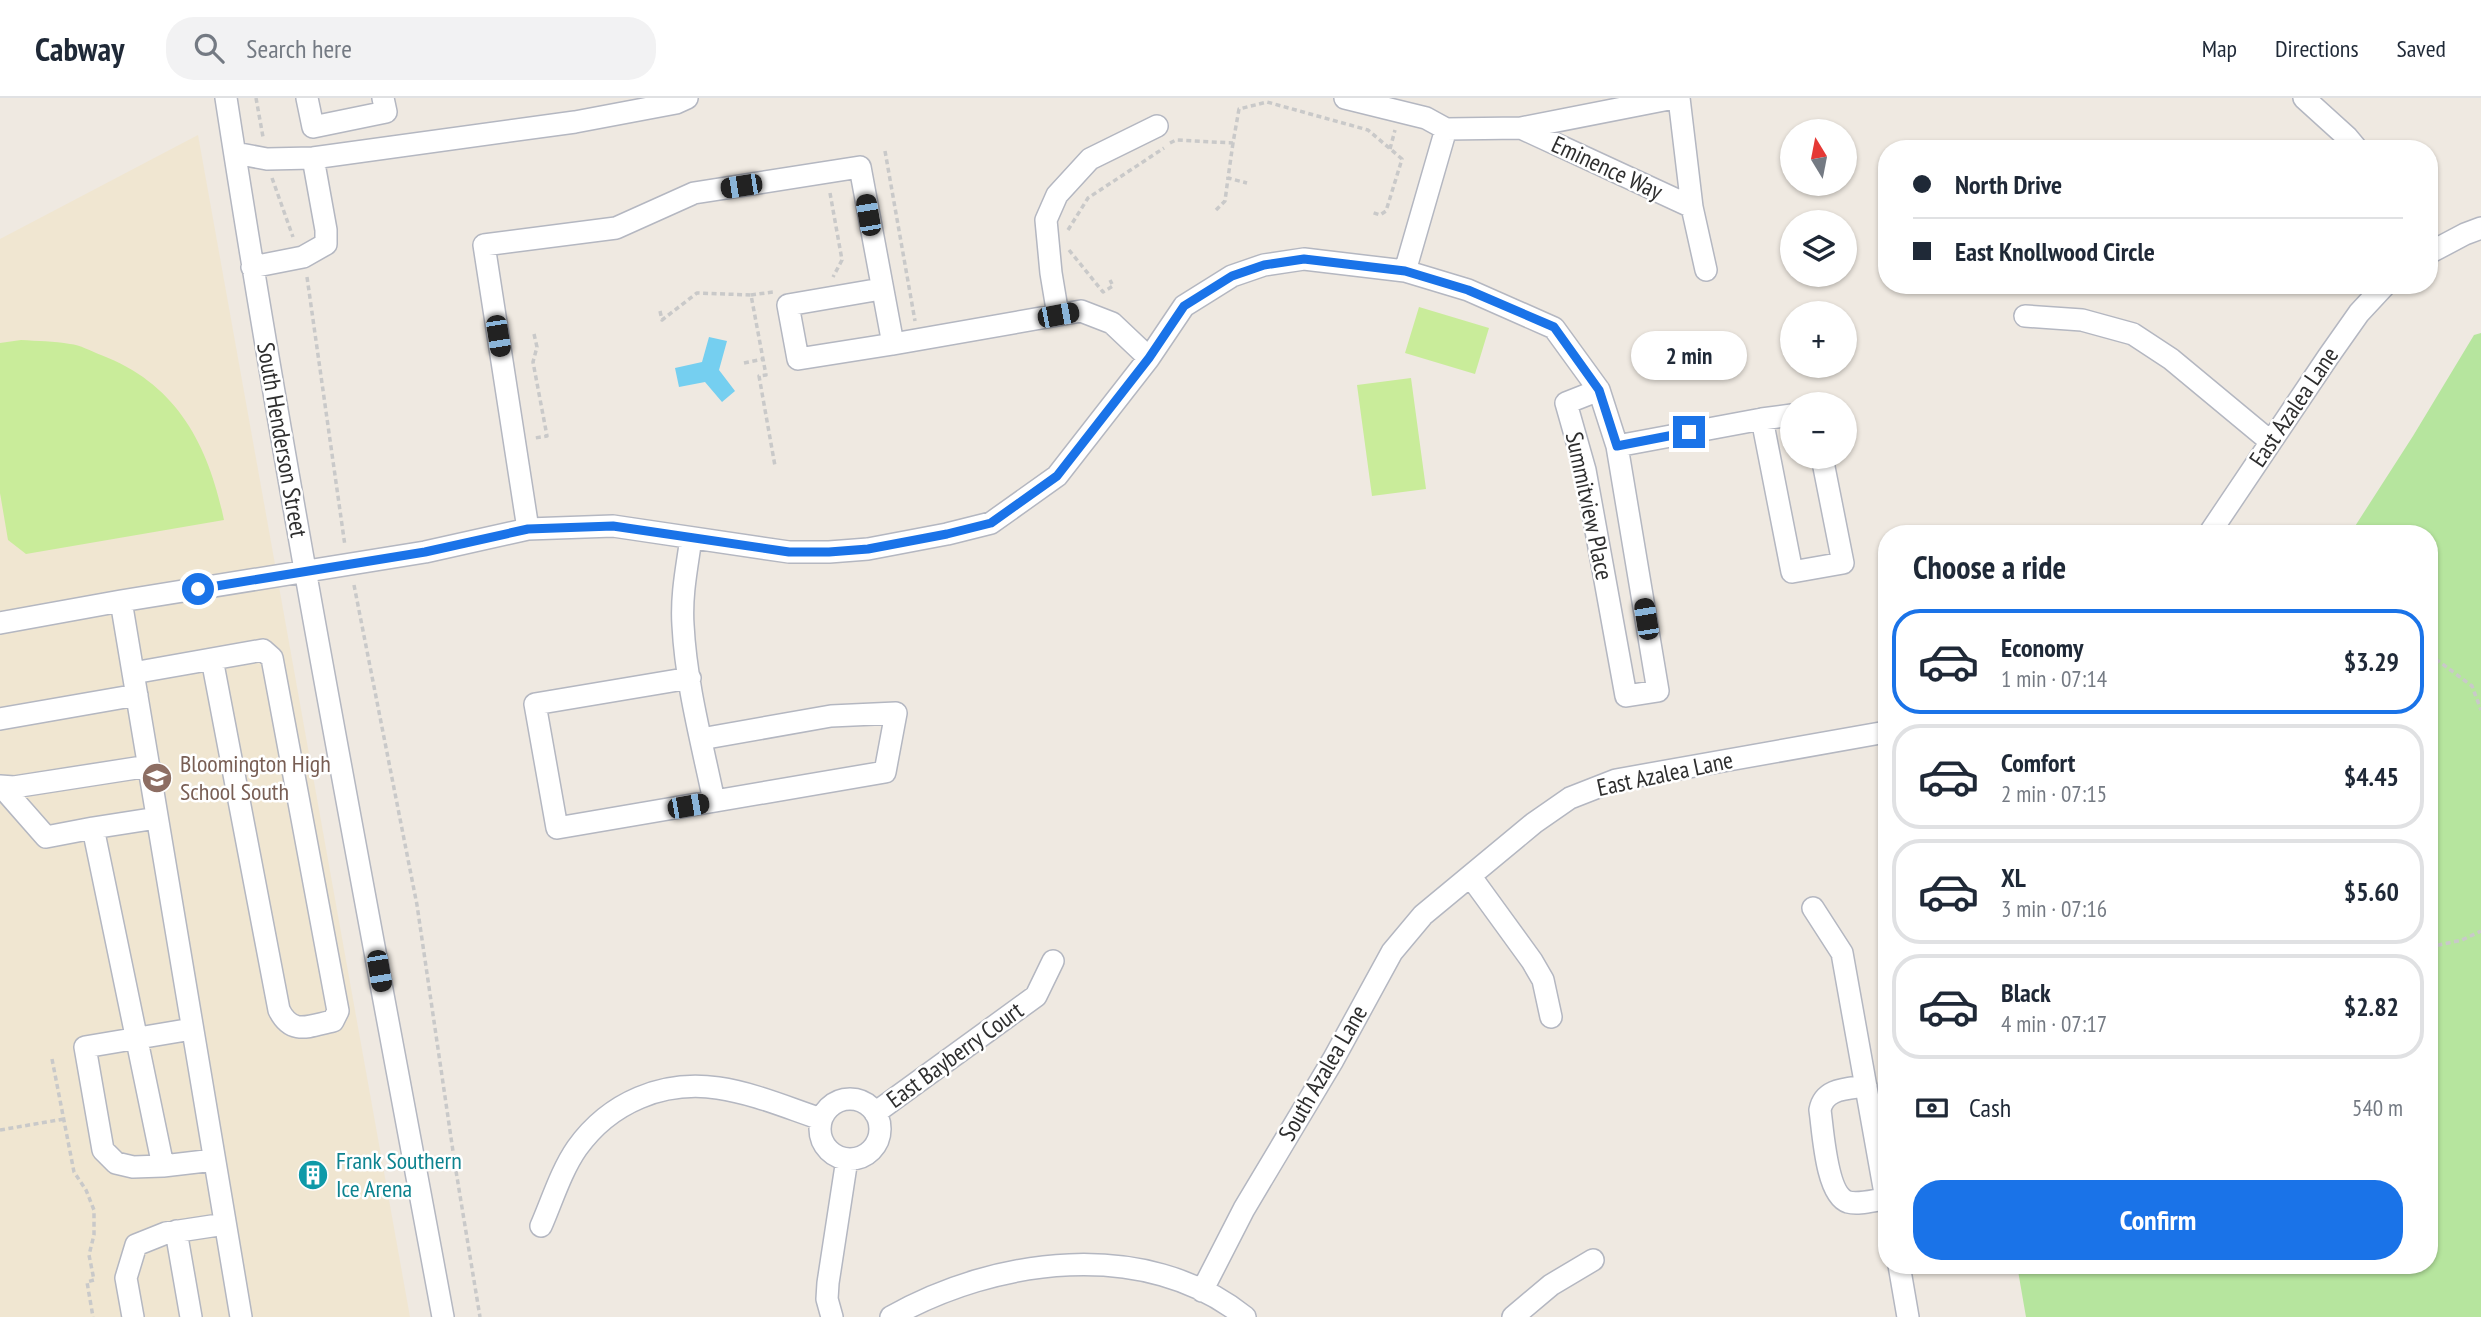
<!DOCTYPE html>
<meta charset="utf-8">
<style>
body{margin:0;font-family:"PT Sans Narrow",sans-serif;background:#f2f2f3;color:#1f2937;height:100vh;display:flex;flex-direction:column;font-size:26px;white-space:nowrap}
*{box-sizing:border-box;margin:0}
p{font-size:23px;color:#747a83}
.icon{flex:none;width:38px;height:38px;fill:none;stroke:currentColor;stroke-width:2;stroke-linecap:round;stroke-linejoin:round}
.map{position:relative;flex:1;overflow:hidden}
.side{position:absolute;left:1878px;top:427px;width:560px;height:749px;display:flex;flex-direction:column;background:#fff;border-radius:28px;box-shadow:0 2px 5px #0004}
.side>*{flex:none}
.top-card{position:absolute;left:1878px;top:42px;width:560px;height:154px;border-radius:28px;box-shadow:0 2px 5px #0004;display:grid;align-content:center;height:154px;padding:0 35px;background:#fff}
.needle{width:46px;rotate:350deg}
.buttons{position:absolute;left:1780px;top:21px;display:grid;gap:14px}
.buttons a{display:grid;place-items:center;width:77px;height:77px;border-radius:50%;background:#fff;box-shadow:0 2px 5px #0004;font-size:35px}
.end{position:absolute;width:32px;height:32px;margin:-16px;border:9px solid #1a73e8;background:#fff;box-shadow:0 0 0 4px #fff}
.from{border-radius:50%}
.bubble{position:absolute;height:49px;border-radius:24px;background:#fff;box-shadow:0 2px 5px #0004;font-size:23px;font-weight:700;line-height:49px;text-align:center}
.car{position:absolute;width:21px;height:42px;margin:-21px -10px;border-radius:9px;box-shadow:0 0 5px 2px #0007;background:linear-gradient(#222 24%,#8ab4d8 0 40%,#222 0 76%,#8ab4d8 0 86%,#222 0)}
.top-card b{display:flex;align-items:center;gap:24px;height:66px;font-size:26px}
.top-card b+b{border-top:2px solid #e0e1e3}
.top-card i{width:18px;height:18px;background:#1f2937}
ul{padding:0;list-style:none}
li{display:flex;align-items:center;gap:21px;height:105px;margin:0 14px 10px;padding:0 21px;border:4px solid #e0e1e3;border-radius:28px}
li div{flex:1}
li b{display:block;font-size:26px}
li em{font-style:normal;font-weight:700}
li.on{border-color:#1a73e8}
li>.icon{width:63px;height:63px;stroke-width:1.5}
h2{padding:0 35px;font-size:32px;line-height:84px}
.pay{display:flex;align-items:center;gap:18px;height:77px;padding:0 35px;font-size:26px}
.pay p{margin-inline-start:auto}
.primary-button{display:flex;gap:14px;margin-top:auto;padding:14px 35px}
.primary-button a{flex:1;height:80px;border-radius:28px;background:#1a73e8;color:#fff;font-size:28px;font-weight:700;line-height:80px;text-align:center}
header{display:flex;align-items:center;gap:42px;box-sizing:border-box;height:98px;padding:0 35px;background:#fff;border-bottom:2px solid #e0e1e3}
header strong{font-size:33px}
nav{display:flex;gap:38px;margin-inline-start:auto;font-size:24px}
.search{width:490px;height:63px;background:#f2f2f3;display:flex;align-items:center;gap:18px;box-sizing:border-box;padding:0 24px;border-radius:28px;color:#747a83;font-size:26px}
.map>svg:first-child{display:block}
.education{fill:#f0e6d1}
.green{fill:#b6e59e}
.pitch{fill:#c9ec9a}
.water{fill:#75cff0}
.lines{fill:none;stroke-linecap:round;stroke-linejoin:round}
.minor-casing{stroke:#b4b7c1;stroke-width:24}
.path{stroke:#c9c9c9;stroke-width:3.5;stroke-dasharray:5 3.5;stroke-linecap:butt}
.minor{stroke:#fff;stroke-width:21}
.route{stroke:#1a73e8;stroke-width:9}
.labels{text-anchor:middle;stroke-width:5;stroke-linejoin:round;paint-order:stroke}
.street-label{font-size:24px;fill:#2e2e2e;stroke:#fff}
.education-label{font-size:24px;fill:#785e54;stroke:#fff;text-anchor:start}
.culture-label{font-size:24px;fill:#0d838f;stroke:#fff;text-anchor:start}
</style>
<header>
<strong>Cabway</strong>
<div class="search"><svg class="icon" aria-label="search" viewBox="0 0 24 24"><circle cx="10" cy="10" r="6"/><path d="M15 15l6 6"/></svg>Search here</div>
<nav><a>Map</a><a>Directions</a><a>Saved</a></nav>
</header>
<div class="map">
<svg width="2481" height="1219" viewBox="0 0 2481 1219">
<rect width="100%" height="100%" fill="#efe9e1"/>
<path class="education" d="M198,37L410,1219H0V141Z"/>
<path class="green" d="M2481,235V1219H2026L2017,1167H2429V436H2350L2413,338L2474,237Z"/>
<path class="pitch" d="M1419,209L1489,230L1475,276L1405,255Z
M21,242C37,243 54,243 70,246C80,247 91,253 101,257C177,286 208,346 224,422L26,456L8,442L0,395V245Z
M1411,280L1426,391L1372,398L1357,287Z"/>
<path class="water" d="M709,239L727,243L719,272L735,293L722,304L705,284L679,289L675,270L702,264Z"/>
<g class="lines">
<g class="minor-casing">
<path id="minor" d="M226,0C289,408 368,813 443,1219
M307,0L313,29L386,14L383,0
M1345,0L1426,20L1446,31L1521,30L1674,0
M1679,0L1692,109L1706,172
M2304,0L2347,39L2357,51
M1521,30L1692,109
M235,55L267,61L313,60L575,24L676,5L687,0
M2429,155L2465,136L2481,130
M252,169L303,159L326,146V132L313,60
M1405,173L1446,31
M881,191L788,207L798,261L893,246
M1058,217L1051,175L1046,122L1057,97L1090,61L1157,28
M2025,218L2082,222L2133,236L2171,261L2271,344
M1792,317L1762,321L1792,474L1843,465L1822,359
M1617,348L1762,321
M528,431L484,147L616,130L694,95L860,69L893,246L1081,213L1112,225L1149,260
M2209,436L2328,259L2359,215L2385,187
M691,440C687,469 681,497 683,527C686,586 702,645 714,703
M121,503L241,1219
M0,525L121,503L425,454L528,431L613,428L789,454H829L868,451L947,436L991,425L1057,378L1149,260L1184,208L1232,178L1264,167L1304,161L1405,173L1468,192L1554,230L1599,292L1617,348L1658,593L1626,598L1585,372L1566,305L1599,292
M133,575L263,552L272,560L338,913L333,923C309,928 292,938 279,912L212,561
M690,580L535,606L557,730L885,674L896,615L831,618L701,641
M0,621L137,597
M0,688L14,689L149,668
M2,689L46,739L93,730
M157,720L93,730L163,1068L214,1062
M1471,779L1532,863L1543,882L1551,919
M1813,810L1842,855L1886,1101
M1866,988C1847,991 1824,990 1820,1012C1823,1032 1826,1097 1848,1104C1859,1107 1875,1102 1886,1101
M820 1031a30 30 0 1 1 60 0a30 30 0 1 1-60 0Z
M875,1015L1036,898L1053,863
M163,1068L133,1069L116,1065L103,1052L85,949L192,931
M541,1128C552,1103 561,1073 577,1050C610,1004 663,982 718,990C753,995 788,1010 821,1021
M176,1133L191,1219
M1899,1167L1908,1219
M1202,1193L1244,1111L1333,962L1392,854L1423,817L1534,725L1570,700L1616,682L1886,634
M133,1219L126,1180L136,1147L166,1135L225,1126
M832,1219L827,1201L828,1185L847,1061
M891,1219C995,1160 1145,1139 1245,1219
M1513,1219L1551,1187L1593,1162"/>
</g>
<path class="path" d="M256,0L263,39
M1170,45L1176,42L1233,45L1239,11L1267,4L1368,32L1402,61L1386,113L1380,117L1371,114
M1233,45L1228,80L1247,85
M1390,51L1395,32
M885,53L915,223
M272,80L293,139
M830,95L842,162L833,179
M1216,112L1225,103L1228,80
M1068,132L1088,100L1164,50
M1069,152L1103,194L1113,188L1110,182
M307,179L345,448
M751,197L773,194
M660,213L662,222L697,195L751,197L763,261
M534,236L537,249L533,264L547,338L535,340
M744,265L763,261L766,277L759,278L775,368
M354,487L417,807L455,1067L480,1219
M2429,556L2472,588L2481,612
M2429,849L2462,842L2481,833
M52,961L74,1074L86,1092L94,1112V1137L89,1157L94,1182L87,1184L93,1219
M0,1032L64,1021"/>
<use href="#minor" class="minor"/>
</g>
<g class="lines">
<path class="route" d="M198,491L425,454L528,431L613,428L789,454H829L868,451L947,436L991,425L1057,378L1149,260L1184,208L1232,178L1264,167L1304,161L1405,173L1468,192L1554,229L1599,292L1617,348L1689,334"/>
</g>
<defs>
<g id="school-disc" transform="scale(1.575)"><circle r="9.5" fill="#8d6e63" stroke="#fff"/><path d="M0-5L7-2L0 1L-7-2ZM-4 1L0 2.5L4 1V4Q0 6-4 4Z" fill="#fff"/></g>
<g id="building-disc" transform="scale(1.575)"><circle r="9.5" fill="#0f9aa8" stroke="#fff"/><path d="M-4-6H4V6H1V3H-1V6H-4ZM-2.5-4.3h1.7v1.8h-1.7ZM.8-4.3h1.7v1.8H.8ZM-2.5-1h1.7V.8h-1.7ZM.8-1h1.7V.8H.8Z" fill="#fff"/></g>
</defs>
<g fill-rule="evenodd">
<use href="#school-disc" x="157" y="680"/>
<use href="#building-disc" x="313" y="1077"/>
</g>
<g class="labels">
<g class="street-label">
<text transform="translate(1607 70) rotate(25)" y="8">Eminence Way</text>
<text transform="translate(2294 309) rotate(-56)" y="8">East Azalea Lane</text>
<text transform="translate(282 342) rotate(80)" y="8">South Henderson Street</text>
<text transform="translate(1589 408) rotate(78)" y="8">Summitview Place</text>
<text transform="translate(1665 676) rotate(-12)" y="8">East Azalea Lane</text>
<text transform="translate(955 957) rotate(-36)" y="8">East Bayberry Court</text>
<text transform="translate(1323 975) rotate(-60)" y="8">South Azalea Lane</text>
</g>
<g class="education-label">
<text x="180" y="674">Bloomington High<tspan x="180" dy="28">School South</tspan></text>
</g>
<g class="culture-label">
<text x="336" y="1071">Frank Southern<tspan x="336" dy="28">Ice Arena</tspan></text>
</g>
</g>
</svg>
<div class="buttons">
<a><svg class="needle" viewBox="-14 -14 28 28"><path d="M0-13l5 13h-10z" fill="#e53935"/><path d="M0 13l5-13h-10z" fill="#747a83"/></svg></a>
<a><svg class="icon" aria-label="layers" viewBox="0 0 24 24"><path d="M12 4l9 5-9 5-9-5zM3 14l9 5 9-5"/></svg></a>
<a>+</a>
<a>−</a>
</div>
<i class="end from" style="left:198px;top:491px"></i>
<i class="end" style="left:1689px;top:334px"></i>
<div class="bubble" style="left:1631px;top:233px;width:116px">2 min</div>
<i class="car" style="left:741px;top:88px;rotate:261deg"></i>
<i class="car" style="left:868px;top:117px;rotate:350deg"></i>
<i class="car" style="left:1058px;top:217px;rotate:79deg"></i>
<i class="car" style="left:498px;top:238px;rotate:171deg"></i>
<i class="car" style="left:1646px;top:521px;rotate:351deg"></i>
<i class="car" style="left:688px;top:708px;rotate:80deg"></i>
<i class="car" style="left:379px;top:873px;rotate:170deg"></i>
<div class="top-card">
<b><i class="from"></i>North Drive</b>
<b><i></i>East Knollwood Circle</b>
</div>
<section class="side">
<h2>Choose a ride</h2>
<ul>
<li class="on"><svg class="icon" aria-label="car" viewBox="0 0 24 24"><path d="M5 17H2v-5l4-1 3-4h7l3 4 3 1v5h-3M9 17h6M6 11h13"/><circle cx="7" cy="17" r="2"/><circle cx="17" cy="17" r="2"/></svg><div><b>Economy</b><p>1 min · 07:14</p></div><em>$3.29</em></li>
<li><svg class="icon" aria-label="car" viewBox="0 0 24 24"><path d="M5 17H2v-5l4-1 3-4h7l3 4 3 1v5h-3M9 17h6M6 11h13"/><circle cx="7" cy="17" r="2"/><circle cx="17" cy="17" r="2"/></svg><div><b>Comfort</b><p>2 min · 07:15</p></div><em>$4.45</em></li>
<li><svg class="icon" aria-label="car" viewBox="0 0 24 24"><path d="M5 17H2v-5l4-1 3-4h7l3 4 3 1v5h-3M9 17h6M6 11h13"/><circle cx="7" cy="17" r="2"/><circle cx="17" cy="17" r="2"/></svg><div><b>XL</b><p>3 min · 07:16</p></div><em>$5.60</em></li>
<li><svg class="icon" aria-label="car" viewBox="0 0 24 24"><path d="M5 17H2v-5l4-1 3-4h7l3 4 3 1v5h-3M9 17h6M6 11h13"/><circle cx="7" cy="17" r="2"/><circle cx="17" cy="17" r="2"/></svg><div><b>Black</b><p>4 min · 07:17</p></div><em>$2.82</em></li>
</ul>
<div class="pay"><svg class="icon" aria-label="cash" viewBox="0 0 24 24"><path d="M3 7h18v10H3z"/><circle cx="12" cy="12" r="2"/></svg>Cash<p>540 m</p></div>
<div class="primary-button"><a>Confirm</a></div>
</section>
</div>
